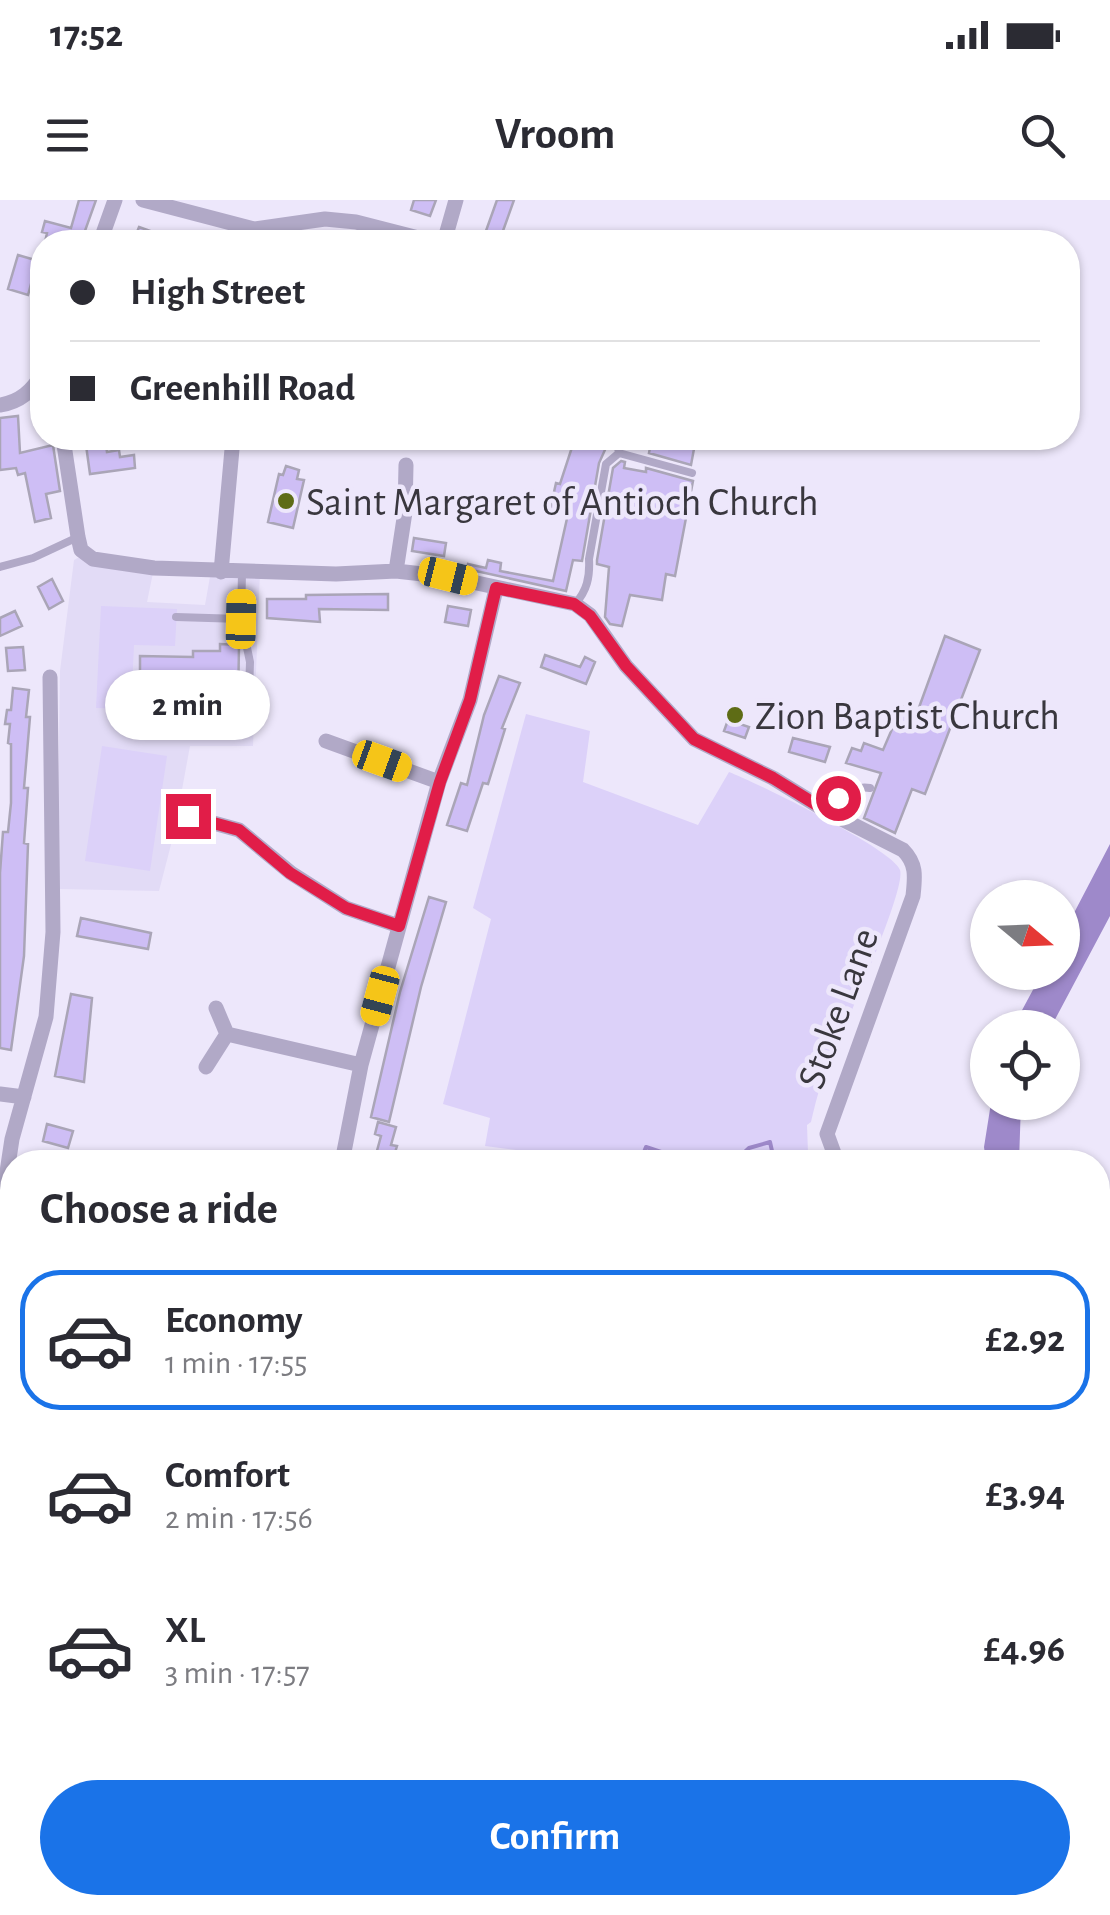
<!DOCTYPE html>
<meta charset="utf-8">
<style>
body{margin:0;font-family:"Alegreya Sans",sans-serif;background:#f7f7f7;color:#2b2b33;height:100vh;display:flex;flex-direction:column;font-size:38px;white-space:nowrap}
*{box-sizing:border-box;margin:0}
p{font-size:32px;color:#7c7c81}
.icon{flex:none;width:55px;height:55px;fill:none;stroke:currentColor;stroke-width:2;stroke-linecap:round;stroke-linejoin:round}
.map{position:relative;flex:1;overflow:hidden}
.side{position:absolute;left:0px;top:950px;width:1110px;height:765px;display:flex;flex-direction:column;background:#fff;border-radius:40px 40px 0 0;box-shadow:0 2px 8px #0004}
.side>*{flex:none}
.banner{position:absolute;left:30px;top:30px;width:1050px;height:220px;border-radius:40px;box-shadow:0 2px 8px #0004;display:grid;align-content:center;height:220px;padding:0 40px;background:#fff}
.needle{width:65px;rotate:109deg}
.controls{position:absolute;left:970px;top:680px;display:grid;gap:20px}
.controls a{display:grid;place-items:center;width:110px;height:110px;border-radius:50%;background:#fff;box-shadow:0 2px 8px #0004;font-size:50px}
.end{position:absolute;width:45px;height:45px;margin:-22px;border:12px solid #e11d48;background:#fff;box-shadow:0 0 0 5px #fff}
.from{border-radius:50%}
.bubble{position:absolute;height:70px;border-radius:35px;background:#fff;box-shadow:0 2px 8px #0004;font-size:32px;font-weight:700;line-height:70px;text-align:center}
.car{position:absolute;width:30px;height:60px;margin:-30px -15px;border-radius:12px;box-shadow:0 0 8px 2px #0007;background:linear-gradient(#f5c518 24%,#345 0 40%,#f5c518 0 76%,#345 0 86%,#f5c518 0)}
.banner b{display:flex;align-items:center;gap:35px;height:95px;font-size:38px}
.banner b+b{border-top:2px solid #e1e1e2}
.banner i{width:25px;height:25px;background:#2b2b33}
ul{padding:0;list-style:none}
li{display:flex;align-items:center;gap:30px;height:140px;margin:0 20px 15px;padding:0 20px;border:5px solid transparent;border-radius:40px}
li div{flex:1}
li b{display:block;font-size:38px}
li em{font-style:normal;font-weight:700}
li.active{border-color:#1a73e8}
li>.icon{width:90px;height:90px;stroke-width:1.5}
h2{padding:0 40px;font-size:45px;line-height:120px}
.action{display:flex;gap:20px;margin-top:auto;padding:20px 40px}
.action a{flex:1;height:115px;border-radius:60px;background:#1a73e8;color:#fff;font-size:40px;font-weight:700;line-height:115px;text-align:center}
.status{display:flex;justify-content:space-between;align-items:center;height:70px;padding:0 50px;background:#fff;direction:ltr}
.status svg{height:28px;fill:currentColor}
header{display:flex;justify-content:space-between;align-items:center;height:130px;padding:0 40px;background:#fff;font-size:45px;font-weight:700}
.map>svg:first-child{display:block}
.built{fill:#e2dbf6}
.green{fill:#dcd1f9}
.water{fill:#9e89ca}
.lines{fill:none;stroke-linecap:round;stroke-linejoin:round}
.stream{stroke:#9e89ca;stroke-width:4}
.building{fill:#cebef5;stroke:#aaa5b7;stroke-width:2.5}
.service{stroke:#b1a9c7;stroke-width:8}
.minor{stroke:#b1a9c7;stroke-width:15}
.route{stroke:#e11d48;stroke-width:12}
.poi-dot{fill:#5e6c15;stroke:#ede7fb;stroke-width:4}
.labels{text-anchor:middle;stroke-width:9;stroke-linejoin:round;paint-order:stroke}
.poi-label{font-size:40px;fill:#39373e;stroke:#ede7fb;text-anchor:start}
.street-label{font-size:40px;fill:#39373e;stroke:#ede7fb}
</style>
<div class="status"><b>17:52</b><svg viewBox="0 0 49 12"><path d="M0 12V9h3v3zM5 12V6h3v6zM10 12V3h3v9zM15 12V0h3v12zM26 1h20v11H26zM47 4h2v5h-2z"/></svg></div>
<header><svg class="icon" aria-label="menu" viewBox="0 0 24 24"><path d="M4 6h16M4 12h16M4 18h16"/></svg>Vroom<svg class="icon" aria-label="search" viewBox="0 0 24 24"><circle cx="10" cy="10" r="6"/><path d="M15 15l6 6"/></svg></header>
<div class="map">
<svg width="1110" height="1715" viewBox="0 0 1110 1715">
<rect width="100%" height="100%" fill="#ede7fb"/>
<path class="built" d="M85,354L154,368L147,402L205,405L211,371L260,373L253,546H190L174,633L159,691L57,689L60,471L74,360Z"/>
<path class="green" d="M101,406L177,409L175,446L134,445L131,509L96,508Z
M526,514L590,531L583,582L698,625L729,572C755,582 893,649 900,670C907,691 833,851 821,885C817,896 814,909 811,922L807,925L808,953L814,962H780L763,956L749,962H565V956L485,946L490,918L443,904L491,719L473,708Z
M102,546L167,556L150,671L85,661Z
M1098,1558L1110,1559V1715H961L966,1703L1098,1702Z"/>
<path class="water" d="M1110,644V716L1051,827H1013L1042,773L1062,772L1063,734Z
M991,903H1021L1019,962H986L984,947Z
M1098,1062L1110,1068V1099L1098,1095Z"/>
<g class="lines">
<path class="stream" d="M640,962L646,947L691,962
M734,962L749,948L770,942L772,951L789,962
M801,962L803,961"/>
</g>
<path class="building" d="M79,0H96L81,42H45L47,33L42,32L45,21L71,28Z
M414,0H436L430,16L411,10Z
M497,0H514L499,42H482Z
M139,27L178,41L177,42H133Z
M18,55L42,62V75L34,73L28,95L8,89Z
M18,216L20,253L53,245L60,291L46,294L51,318L35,322L25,273L18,275L16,268L0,270V218Z
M85,238H105L107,252L119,250L120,257L134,255L135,268L90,274Z
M575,238H609V241L599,263L582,361L573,360L566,391L467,369L468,364L486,368L488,360L501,363L500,371L553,381L568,314L550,310L556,283L560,284Z
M652,238H696L691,265L649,253Z
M621,261L625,262L624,268L646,272V268L693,281L675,376L666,374L662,400L630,395L622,426L610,424L605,417L609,367L597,364V360L613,268Z
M286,266L299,270L297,279L304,280L293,328L268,322L279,274L283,275Z
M414,338L446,343L444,356L412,351Z
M52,379L63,401L49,409L38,387Z
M388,394V410L319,409L320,422L267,418V399H306V395Z
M448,406L471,410L468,426L445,422Z
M15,411L22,426L0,436V418Z
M945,436L980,450L925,594L912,589L895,633L864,618L881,573L846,563L852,548L861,551L864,543L883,550L902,506L917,513Z
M220,444L239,445L238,507L210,506L209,524L182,523L183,519L143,518L144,474H140V456L193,457V451H220Z
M23,447L25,470L8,471L6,448Z
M545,455L580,467L585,457L595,462L586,484L541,467Z
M499,476L520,483L502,528L505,529L488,584L483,583L467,631L447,625L461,583L467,585L484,515Z
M13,488L29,490L26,517H30L24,588H28L24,643L28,644L24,756L11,850L0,848V673L3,632H8L11,603V544L8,543L10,524H5L7,510H11Z
M728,520L749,527L745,538L724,531Z
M793,538L830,547L825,562L789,552Z
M429,697L446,702L421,787L389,922L371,917L400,792Z
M81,718L151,733L148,749L77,736Z
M71,794L92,798L84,882L55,876Z
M378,922L396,927L391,945L397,946L392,962L375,958L381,936L375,934Z
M47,924L73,931L68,948L43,941Z
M0,1208L12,1210V1239L0,1236Z
M11,1702H27V1715H11Z"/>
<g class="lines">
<path class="service" d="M619,253L692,273
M0,367L33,358L78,337
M242,373L241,419L250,462L248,524
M575,404C587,391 590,377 589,359L606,264L619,253L616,238
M176,417L241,419
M828,612C838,598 851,585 870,588"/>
<path class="minor" d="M143,0L254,29L325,19L356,22L434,42
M100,42L115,0
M444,42L456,0
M0,205C20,202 32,191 42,174
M63,238L78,337L81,350L93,359L154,368L336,374L396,371L449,377L575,404L590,415L626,466L694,539L773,578L828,612L903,650C917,664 915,677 913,696L827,934L835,956L844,962
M396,371L405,312L406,265
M221,372L233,238
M326,541L439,582
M188,616L239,630L291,673L346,708L399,726
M227,834L361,865
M206,867L227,834L216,808
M0,894L24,897
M342,962L361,865L439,582L470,500L496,389
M0,1018L12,939L46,817L53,732L50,477
M948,1715L954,1702"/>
</g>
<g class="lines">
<path class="route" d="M188,616L239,630L290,673L346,708L399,726L440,582L470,500L496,388L574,404L590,416L626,466L694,539L773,578L828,612L838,598"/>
</g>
<g class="poi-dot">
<circle cx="286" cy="301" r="10"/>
<circle cx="735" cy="515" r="10"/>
</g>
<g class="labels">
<g class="poi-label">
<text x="306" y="315">Saint Margaret of Antioch Church</text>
<text x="755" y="529">Zion Baptist Church</text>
</g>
<g class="street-label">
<text transform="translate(837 808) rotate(-70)" y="14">Stoke Lane</text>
</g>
</g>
</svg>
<div class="controls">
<a><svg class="needle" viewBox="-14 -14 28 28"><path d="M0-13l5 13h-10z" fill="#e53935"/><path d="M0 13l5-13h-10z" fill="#7c7c81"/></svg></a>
<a><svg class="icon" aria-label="locate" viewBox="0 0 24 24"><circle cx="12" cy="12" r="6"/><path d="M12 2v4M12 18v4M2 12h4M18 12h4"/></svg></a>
</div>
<i class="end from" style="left:838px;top:598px"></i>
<i class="end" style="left:188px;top:616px"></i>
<div class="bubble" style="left:105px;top:470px;width:165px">2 min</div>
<i class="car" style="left:448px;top:376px;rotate:104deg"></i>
<i class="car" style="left:241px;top:419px;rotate:1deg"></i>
<i class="car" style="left:382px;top:561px;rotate:110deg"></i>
<i class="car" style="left:380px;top:796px;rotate:195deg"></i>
<div class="banner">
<b><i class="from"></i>High Street</b>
<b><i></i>Greenhill Road</b>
</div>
<section class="side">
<h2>Choose a ride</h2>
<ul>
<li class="active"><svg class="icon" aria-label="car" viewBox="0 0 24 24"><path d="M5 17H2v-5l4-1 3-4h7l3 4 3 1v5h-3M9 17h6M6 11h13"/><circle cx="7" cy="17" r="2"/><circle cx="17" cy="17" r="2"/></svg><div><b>Economy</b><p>1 min · 17:55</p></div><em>£2.92</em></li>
<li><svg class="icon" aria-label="car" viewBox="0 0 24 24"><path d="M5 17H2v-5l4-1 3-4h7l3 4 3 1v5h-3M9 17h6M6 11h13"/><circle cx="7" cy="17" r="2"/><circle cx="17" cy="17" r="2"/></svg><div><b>Comfort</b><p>2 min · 17:56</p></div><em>£3.94</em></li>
<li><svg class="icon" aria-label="car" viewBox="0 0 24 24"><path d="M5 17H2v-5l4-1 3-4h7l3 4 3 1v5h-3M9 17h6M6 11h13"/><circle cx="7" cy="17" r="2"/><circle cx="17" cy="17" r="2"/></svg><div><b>XL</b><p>3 min · 17:57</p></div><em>£4.96</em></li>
</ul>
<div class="action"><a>Confirm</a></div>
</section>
</div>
